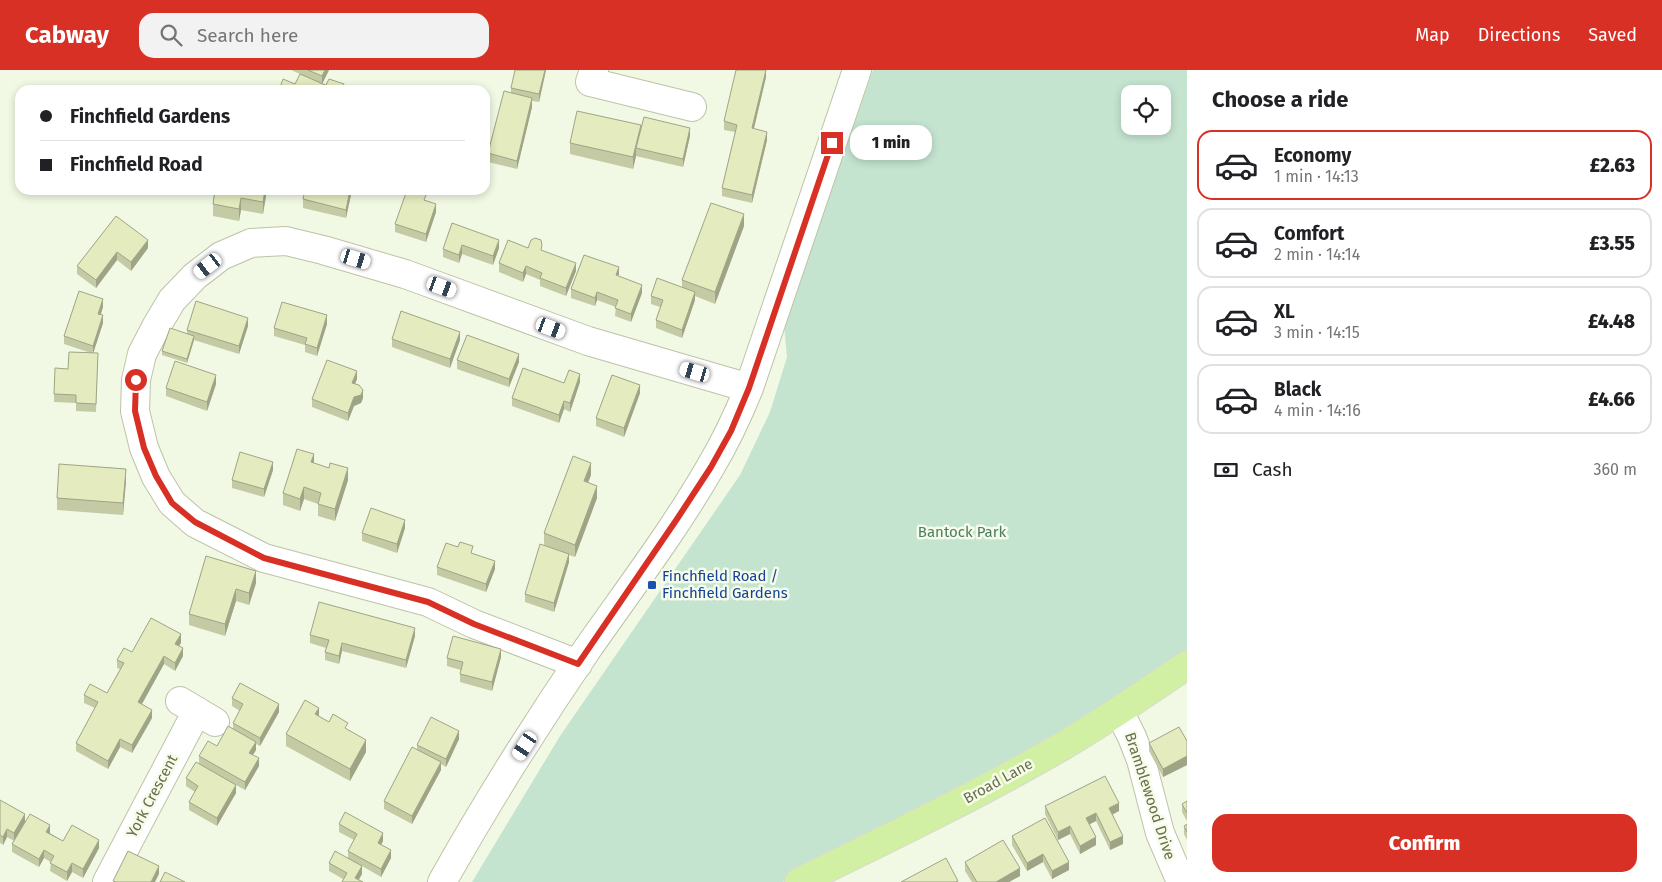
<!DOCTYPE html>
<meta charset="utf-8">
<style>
body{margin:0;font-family:"Fira Sans",sans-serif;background:#f2f2f2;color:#202124;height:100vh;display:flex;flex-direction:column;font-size:19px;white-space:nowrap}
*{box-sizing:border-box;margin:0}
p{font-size:16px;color:#757577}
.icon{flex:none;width:28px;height:28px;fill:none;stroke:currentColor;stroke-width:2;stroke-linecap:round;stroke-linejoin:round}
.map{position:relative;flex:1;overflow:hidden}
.drawer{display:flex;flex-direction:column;background:#fff;width:475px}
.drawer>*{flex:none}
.guide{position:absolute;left:15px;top:15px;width:475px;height:110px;border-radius:15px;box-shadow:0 2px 8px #0003;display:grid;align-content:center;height:110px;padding:0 25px;background:#fff}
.controls{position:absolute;left:1121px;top:15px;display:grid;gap:10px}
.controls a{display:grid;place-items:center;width:50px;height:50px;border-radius:10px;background:#fff;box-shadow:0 2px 8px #0003;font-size:25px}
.end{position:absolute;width:22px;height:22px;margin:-11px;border:6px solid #d93025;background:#fff;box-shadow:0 0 0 2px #fff}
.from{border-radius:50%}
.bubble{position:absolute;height:35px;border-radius:15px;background:#fff;box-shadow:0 2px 8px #0003;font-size:16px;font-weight:800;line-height:35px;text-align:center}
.car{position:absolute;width:15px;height:30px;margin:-15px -8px;border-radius:6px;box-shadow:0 0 4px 1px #0007;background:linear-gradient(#fff 24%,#345 0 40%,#fff 0 76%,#345 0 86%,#fff 0)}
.guide b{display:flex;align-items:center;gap:18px;height:48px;font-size:19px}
.guide b+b{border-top:1px solid #e0e0e0}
.guide i{width:12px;height:12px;background:#202124}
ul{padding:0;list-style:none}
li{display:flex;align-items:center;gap:15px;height:70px;margin:0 10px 8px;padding:0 15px;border:2px solid #e0e0e0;border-radius:15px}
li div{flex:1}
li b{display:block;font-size:19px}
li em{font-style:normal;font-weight:800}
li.selected{border-color:#d93025}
li>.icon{width:45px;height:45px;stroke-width:1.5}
h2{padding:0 25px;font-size:22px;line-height:60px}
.pay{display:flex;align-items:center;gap:12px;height:55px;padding:0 25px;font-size:19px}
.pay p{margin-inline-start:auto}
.cta{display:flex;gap:10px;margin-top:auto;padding:10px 25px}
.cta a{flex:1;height:58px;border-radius:15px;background:#d93025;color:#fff;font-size:20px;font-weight:800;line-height:58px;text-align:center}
header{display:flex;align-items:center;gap:30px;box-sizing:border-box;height:70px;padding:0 25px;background:#d93025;color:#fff}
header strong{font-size:24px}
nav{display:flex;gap:28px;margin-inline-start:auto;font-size:18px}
.search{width:350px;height:45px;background:#f2f2f2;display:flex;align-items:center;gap:12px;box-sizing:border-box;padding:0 18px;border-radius:15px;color:#757577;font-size:19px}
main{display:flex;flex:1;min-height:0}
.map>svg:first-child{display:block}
.green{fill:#c4e4d0;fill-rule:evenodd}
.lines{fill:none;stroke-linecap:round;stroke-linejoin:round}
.minor-casing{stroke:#bdc3a7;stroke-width:30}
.major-casing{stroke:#d8d9d1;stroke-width:30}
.minor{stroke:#fff;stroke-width:28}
.major{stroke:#d1f0a4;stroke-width:28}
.wall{fill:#c3caa4}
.shaded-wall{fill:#9fa486}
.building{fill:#e3ebbf;stroke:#9fa486}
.route{stroke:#d93025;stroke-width:6}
.transit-dot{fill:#1a4fb4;stroke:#f5fce9;stroke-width:2}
.labels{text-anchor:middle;stroke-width:5;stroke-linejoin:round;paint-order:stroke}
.park-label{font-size:15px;fill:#4c7d64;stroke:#f5fce9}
.transit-label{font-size:15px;fill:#164399;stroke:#f5fce9;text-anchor:start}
.street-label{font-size:15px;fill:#6a6e4d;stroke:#f5fce9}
</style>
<header>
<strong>Cabway</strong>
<div class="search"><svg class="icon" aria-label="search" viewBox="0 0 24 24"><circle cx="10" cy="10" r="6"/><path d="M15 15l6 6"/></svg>Search here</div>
<nav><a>Map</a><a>Directions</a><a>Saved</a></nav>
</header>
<main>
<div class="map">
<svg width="1187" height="812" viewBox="0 0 1187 812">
<rect width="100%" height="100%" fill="#f1f9e4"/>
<path class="green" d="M873,0H1187V583L989,706L783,812H472L560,666L740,405L770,342L787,287L784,255ZM1130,24H1162V56H1130Z"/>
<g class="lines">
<g class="minor-casing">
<path id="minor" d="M594,0L590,12L692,37
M578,594L474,554L428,532L264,488L195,453L172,433L156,407L144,378L135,341L136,310L142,284L156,257L172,230L195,206L221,186L251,173L286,171L323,180L405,204L588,271L749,318
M180,631L215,652
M1119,641L1132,667L1141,690L1160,763L1181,812
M107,812L197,641
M442,812C487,732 536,654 588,578C630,518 675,459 711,396C726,371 738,345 749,318L857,0"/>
</g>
<g class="major-casing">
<path id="major" d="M799,812C889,768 980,724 1066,674C1108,649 1147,622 1187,595"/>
</g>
<use href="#minor" class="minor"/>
<use href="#major" class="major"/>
</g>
<path class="wall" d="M291,0H329L322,14L326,15L344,19L295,14L300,4Z
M546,0L539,32L532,31V37L517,99L488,92V83L511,23V18Z
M766,7L754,59L767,70L752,133L722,126V118L735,62L724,60V51Z
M641,59L690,66L683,97L636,86L633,99L570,84V73Z
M211,120H267L263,144L241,140L239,151L213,146V134L214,125L211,124Z
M352,120L346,148L303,138V129Z
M426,130L436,142L426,172L395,162V154Z
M116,146L148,178L131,201L117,190L96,218L77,204V196Z
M452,153L499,178L493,195L462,184L459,193L443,187V179Z
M744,156L715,234L695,226V230L682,268L656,258V250L660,237L651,234V226L682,217V210Z
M528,178L542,181L576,201L566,226L540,216V210L526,204L523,212L499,202V193Z
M618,206L642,223L631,252L615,246L616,237L597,230L595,236L571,228V219Z
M103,237L101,244L103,253L93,283H98L96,342L76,341V333L54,332V324L68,299L91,283L64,274V266Z
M327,254L317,286L305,282V275L274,266V258Z
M248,256L239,284L194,270L187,293L162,285V281L187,264V260Z
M392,269L460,270L450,298L392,277Z
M457,290L519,292L509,317L457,299Z
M357,309L355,314L363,328L361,333L354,336L348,351L312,337V329Z
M580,312L570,342L564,339L559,353L512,336V328L564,313Z
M216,314L207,341L166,326V318Z
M640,323L624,367L596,356V348Z
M314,393L348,410L335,451L318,446V434L304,429L300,441L283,435V423Z
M273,400L264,427L232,418V410Z
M591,405L588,412L597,428L575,487L569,485V492L554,542L525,532V524L552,478L544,475V463Z
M126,411L123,445L57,440V428Z
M405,458L397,483L362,471V463Z
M473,483L495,499L486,522L437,505V497Z
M206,486L256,513L249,535L236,531L225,566L189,555V544Z
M310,565L415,566L406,598L342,581L339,594L325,590V582L326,578L310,573Z
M181,573L179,576L183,586L175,601L164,594L142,634L152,648L132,683L120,677L108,699L76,681V673L95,638L84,633V625L107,623L120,599L117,598V590L132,582Z
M501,587L492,621L460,612V604L461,600L447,596V588Z
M232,628L279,642L260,676L256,674V680L253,685L259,696L245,720L236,715V723L217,756L189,740V732L195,722L186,716V708L199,693V686L217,676L233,658V653L240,641L232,636Z
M319,646L329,652L348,660L366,682L350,711L286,676V664Z
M459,669L446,697L441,694V700L412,754L384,739V731L417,680V675Z
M1187,671V695L1163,707L1149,681V673Z
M0,730L25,752L50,763L63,771L99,778L83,808L72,802L67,811L50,801L51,792L44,788L39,797L12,782V774L14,771L7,767L3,775L0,773Z
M1187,731V751L1182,742V734Z
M1045,736L1119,741L1112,745L1123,774L1110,780L1096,751L1090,754L1096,775L1080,784L1070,764L1058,770L1045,744Z
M339,754L383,771L381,775L391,788L381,807L362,796V804L359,810L343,809L329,801V793L348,789V781L354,770L339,762Z
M1187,754V770L1184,764V756Z
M1012,766L1069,800L1052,809L1043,792L1027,801L1012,775Z
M965,792L1020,806L1009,812H972L965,801Z"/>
<path class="shaded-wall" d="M325,0H329L322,14V6Z
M545,0H546L539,32V24Z
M766,0V7L752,66V58Z
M532,28V37L517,99V91Z
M641,55V67L636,78V86L633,99V87Z
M690,58V66L683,97V89Z
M767,62V70L752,133V125Z
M265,120H267L263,144V132Z
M350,120H352L346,148V140Z
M241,128V140L239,151V139Z
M436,134V142L426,172V164Z
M744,144V156L715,234V222Z
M148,170V178L131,201V192Z
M499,170V178L493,195V186Z
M462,175V184L459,193V185Z
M117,182V190L96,218V210Z
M576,193V201L566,226V218Z
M526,196V204L523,212V203Z
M619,197V205H616Z
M642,215V223L631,252V244Z
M597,222V230L595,236V228Z
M695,222V230L682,268V260Z
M103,229V237L98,252V244Z
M103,245V253L93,284V276Z
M327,245V254L317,286V278Z
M248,248V256L239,284V276Z
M460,262V270L450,298V289Z
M194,266V270L187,293V289Z
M519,284V292L509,317V309Z
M357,301V309L352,321V313Z
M580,304V312L570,342V333Z
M216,305V314L207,341V332Z
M640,315V323L624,367V358Z
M363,320V328L361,333L354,336L348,351V343L354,327Z
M564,331V339L559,353V345Z
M314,384V396L311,392Z
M273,392V400L264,427V419Z
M591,393V405L584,423V411Z
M348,398V410L335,451V439Z
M126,399V411L123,445V433Z
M597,416V428L575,487V475Z
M304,417V429L300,441V429Z
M405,450V458L397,483V474Z
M569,484V492L554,542V533Z
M495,491V499L486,522V514Z
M256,501V513L249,535V523Z
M236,519V531L225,566V554Z
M415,558V566L406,598V590Z
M181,564V573L175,582V574Z
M342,573V581L339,594V586Z
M183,578V586L175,601V593Z
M501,579V587L492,621V612Z
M164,586V594L138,641V632Z
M279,634V642L260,676V668Z
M319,638V650L315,644Z
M152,640V648L132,683V675Z
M459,661V669L446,697V689Z
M120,669V677L108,699V691Z
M366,670V682L350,711V699Z
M256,672V680L249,691V683Z
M1187,686V695L1163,707V699Z
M259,688V696L245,720V712Z
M441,692V700L412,754V746Z
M236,715V723L217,756V748Z
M1119,733V741L1109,746V738Z
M1096,743V751L1086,756V748Z
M25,744V752L14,771V763Z
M50,755V763L46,770V762Z
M1070,756V764L1058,770V762Z
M7,759V767L3,775V767Z
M383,763V771L378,781V773Z
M1123,766V774L1110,780V772Z
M1096,767V775L1080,784V776Z
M99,770V778L83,808V799Z
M44,780V788L39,797V789Z
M391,780V788L381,807V799Z
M1043,784V792L1027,801V793Z
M1069,792V800L1052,809V801Z
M72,793V802L67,811V802Z
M159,796V804L155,812H151Z
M362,796V804L357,812L355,808Z
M1020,798V806L1009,812H996Z"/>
<path class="building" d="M308,0H325L322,6Z
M515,0H545L539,24L511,18Z
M736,0H766L752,58L767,62L752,125L722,118L737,55L724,51Z
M300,4L330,17L329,20H279L283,9L295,14Z
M329,9L344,14L341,20H330V17L326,15Z
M504,21L532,28L517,91L488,83Z
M577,41L641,55L633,87L570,73Z
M644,47L690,58L683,89L636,78Z
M215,120H265L263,132L241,128L239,139L213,134Z
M305,120H350L346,140L303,129Z
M407,120H411L426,125L424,130L436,134L426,164L395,154Z
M711,133L744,144L715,222L682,210Z
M116,146L148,170L131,192L117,182L96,210L77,196Z
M452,153L499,170L493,186L462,175L459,185L443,179Z
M535,168L541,170L542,175L541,180L576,193L566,218L540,208L542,203L526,196L523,203L499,193L508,170L528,178L531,170Z
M584,185L619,197L616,205L642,215L631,244L615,238L618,230L597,222L595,228L571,219Z
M657,208L695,222L682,260L656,250L663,230L651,226Z
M79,221L103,229L98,244L103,245L93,276L64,266Z
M196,231L248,248L239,276L187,260Z
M282,232L327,245L317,278L305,274L307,268L274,258Z
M401,241L460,262L450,289L392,269Z
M170,258L194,266L187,289L162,281Z
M467,265L519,284L509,309L457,290Z
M69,282L98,283L96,334L76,333V325L54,324L55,298L68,299Z
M327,290L357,301L352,313L359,315L363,320L361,325L354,327L348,343L312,329Z
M175,291L216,305L207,332L166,318Z
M523,298L564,313L569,300L580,304L570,333L564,331L559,345L512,328Z
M612,305L640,315L624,358L596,348Z
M297,379L314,384L311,392L329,398L330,393L348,398L335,439L318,434L321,423L304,417L300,429L283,423Z
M240,382L273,392L264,419L232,410Z
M573,386L591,393L584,411L597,416L575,475L544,463Z
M59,394L126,399L123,433L57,428Z
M371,438L405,450L397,474L362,463Z
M460,472L473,476L471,483L495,491L486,514L437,497L446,473L458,477Z
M540,474L569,484L554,533L525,524Z
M206,486L256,501L249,523L236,519L225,554L189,544Z
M319,532L415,558L406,590L342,573L339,586L325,582L329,570L310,565Z
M151,548L181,564L175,574L183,578L175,593L164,586L138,632L152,640L132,675L120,669L108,691L76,673L98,632L84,625L90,614L107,623L124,593L117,590L124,578L132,582Z
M453,566L501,579L492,612L460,604L463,592L447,588Z
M240,613L279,634L260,668L233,653L243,634L232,628Z
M305,630L319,638L315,644L329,652L333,644L348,653L345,658L366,670L350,699L286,664Z
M431,647L459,661L446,689L417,675Z
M228,656L256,672L249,683L259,688L245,712L199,686L208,671L217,676Z
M1179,657L1187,671V686L1163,699L1149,673Z
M412,677L441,692L412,746L384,731Z
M196,692L236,715L217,748L189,732L198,716L186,708Z
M1105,706L1119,733L1109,738L1123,766L1110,772L1096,743L1086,748L1096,767L1080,776L1070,756L1058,762L1045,736Z
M0,730L25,744L14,763L7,759L3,767L0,765Z
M1187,731V743L1182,734Z
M345,742L383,763L378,773L391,780L381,799L348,781L357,764L339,754Z
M30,744L50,755L46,762L63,771L72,755L99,770L83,799L72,793L67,802L50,793L54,786L44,780L39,789L12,774Z
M1045,748L1069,792L1052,801L1043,784L1027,793L1012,766Z
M1187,754V762L1184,756Z
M1003,770L1020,798L996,812H977L965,792Z
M128,781L159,796L151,812H116L113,811Z
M335,781L362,796L355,808L363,812H342L347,803L329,793Z
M946,788L958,811L955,812H901Z
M165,802L185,812H160Z"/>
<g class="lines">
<path class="route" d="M136,310L135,341L144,378L156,406L172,433L195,452L264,488L428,532L474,554L578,594L677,449L711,397L731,361L749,318L832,73"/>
</g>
<rect class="transit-dot" x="647" y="510" width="10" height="10" rx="2.5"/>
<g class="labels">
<g class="park-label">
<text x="962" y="467">Bantock Park</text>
</g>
<g class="transit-label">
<text x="662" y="511">Finchfield Road /<tspan x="662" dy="17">Finchfield Gardens</tspan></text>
</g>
<g class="street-label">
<text transform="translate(998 711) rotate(-29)" y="5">Broad Lane</text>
<text transform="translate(152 726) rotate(-62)" y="5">York Crescent</text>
<text transform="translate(1150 726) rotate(72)" y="5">Bramblewood Drive</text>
</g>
</g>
</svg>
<div class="controls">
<a><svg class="icon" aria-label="locate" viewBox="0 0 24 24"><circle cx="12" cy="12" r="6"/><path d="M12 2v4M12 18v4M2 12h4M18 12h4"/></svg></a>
</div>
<i class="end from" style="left:136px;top:310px"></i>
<i class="end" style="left:832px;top:73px"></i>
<div class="bubble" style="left:850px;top:55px;width:82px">1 min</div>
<i class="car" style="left:356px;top:189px;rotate:107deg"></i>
<i class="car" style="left:208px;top:196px;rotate:232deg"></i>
<i class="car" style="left:442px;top:217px;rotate:110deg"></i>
<i class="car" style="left:551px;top:258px;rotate:111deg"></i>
<i class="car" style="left:695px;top:302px;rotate:286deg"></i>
<i class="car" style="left:525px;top:676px;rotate:213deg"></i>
<div class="guide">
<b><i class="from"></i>Finchfield Gardens</b>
<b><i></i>Finchfield Road</b>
</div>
</div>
<section class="drawer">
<h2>Choose a ride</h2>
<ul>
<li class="selected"><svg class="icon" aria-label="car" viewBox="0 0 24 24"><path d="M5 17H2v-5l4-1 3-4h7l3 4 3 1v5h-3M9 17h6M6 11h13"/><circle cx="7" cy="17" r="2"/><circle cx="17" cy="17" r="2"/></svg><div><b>Economy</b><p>1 min · 14:13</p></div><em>£2.63</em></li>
<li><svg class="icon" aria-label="car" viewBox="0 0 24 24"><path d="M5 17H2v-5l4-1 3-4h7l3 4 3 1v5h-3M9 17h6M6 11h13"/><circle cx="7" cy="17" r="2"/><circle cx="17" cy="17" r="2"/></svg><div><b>Comfort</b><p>2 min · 14:14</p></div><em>£3.55</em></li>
<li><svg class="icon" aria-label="car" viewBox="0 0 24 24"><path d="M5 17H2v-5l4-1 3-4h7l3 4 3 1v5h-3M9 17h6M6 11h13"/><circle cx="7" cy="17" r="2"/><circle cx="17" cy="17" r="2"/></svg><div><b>XL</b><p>3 min · 14:15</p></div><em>£4.48</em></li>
<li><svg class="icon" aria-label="car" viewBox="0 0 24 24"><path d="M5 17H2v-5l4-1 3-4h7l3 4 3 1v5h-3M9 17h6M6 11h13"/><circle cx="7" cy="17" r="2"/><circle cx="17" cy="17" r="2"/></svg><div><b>Black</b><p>4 min · 14:16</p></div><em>£4.66</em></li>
</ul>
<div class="pay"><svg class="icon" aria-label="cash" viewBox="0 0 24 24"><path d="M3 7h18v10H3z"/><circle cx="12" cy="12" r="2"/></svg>Cash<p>360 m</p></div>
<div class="cta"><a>Confirm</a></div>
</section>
</main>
